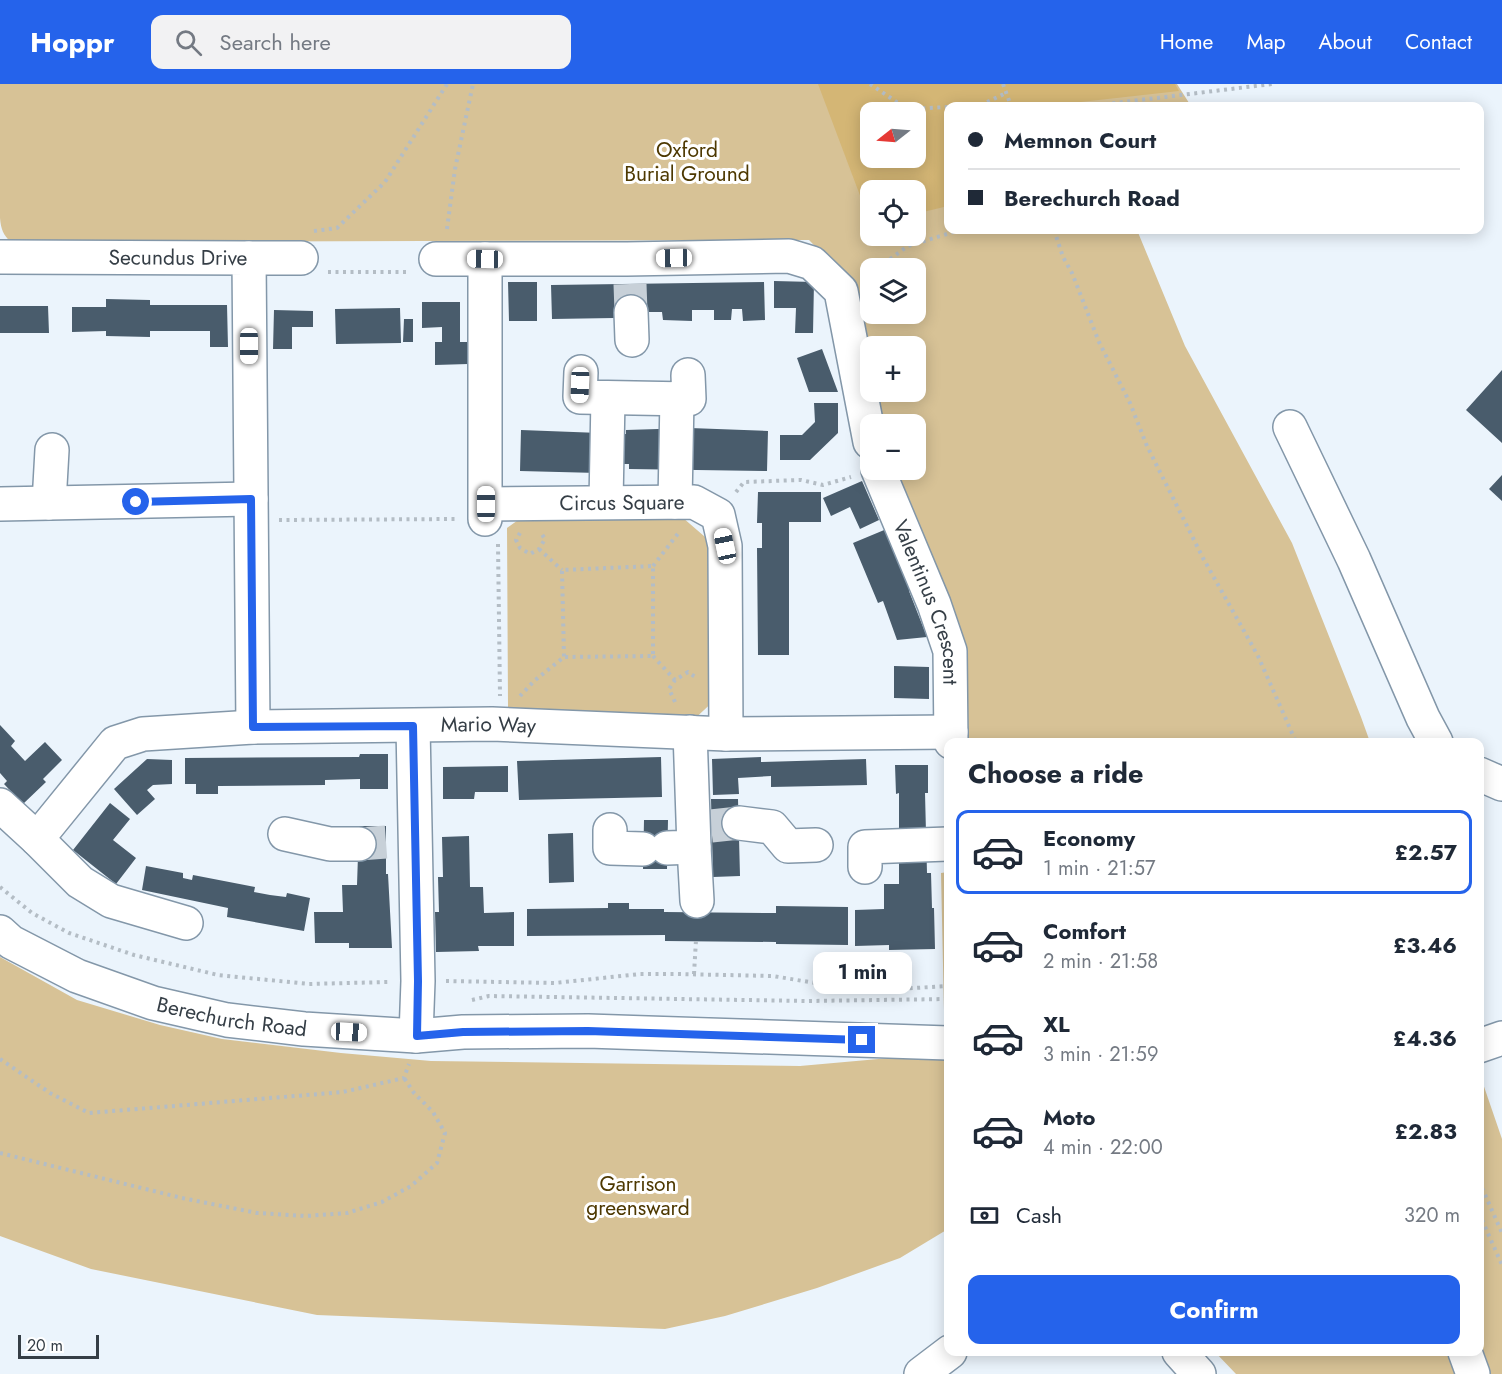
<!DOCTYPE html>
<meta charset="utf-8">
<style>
body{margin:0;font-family:Jost,sans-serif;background:#f2f2f3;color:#1f2937;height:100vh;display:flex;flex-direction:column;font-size:22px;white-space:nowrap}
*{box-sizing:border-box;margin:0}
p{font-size:20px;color:#747a83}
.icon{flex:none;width:33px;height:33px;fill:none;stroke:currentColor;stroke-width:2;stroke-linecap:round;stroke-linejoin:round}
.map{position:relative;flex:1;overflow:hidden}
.panel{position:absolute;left:944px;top:654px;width:540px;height:618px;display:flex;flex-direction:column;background:#fff;border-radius:12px;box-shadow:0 3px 15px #0003}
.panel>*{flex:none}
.hud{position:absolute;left:944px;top:18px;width:540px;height:132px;border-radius:12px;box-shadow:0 3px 15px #0003;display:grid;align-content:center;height:132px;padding:0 24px;background:#fff}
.needle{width:39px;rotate:253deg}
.controls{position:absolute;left:860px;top:18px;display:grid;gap:12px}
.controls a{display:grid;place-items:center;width:66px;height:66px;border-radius:12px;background:#fff;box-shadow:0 3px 15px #0003;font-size:30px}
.scale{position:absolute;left:18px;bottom:15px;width:81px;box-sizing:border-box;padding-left:6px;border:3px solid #353e46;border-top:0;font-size:16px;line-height:21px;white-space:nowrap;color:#353e46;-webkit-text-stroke:4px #fff;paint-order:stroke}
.end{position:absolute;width:27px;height:27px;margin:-14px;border:8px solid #2563eb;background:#fff;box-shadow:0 0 0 3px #fff}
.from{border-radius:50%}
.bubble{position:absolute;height:42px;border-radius:12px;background:#fff;box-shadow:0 3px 15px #0003;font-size:20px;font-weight:700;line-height:42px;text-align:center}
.car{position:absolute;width:18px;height:36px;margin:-18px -9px;border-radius:8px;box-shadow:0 0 4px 2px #0007;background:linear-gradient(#fff 24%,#345 0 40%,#fff 0 76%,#345 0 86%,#fff 0)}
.hud b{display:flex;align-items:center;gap:21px;height:57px;font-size:22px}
.hud b+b{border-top:2px solid #e0e1e3}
.hud i{width:15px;height:15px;background:#1f2937}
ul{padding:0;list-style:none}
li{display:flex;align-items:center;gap:18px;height:84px;margin:0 12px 9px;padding:0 12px;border:3px solid transparent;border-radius:12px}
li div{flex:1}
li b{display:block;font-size:22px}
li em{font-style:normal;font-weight:700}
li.on{border-color:#2563eb}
li>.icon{width:54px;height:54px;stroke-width:1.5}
h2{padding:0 24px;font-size:27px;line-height:72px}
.pay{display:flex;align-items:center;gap:15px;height:66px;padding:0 24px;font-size:22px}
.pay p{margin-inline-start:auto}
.action{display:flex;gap:12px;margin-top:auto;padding:12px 24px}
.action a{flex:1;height:69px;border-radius:12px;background:#2563eb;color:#fff;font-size:24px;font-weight:700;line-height:69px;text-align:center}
header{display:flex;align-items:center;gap:36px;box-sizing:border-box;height:84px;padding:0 30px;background:#2563eb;color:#fff}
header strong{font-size:28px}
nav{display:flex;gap:33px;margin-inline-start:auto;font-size:21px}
.search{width:420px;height:54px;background:#f2f2f3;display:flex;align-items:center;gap:15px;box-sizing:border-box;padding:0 21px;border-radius:12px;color:#747a83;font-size:22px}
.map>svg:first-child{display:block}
.green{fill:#d7c296;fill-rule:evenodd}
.forest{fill:#d4b675;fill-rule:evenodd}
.building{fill:#495c6c}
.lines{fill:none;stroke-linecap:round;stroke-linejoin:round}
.minor-tunnel{stroke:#c7d0d8;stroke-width:33;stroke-dasharray:33 16;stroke-linecap:butt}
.minor-casing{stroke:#8397a9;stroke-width:36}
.path{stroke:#b4bdc5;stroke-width:4;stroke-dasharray:3 4.5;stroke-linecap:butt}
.minor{stroke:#fff;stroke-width:33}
.route{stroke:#2563eb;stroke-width:8}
.labels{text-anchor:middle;stroke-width:6;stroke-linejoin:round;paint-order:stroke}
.park-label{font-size:21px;fill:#4d3801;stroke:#fff}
.street-label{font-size:21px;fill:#353e46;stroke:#fff}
</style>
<header>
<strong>Hoppr</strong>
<div class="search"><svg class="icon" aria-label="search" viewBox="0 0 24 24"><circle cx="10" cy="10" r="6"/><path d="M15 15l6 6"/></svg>Search here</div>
<nav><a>Home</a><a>Map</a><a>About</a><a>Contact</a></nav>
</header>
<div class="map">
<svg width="1502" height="1290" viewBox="0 0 1502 1290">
<rect width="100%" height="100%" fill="#ebf4fc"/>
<path class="green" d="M0,0H1177L1191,22H948V146H1137L1185,262L1292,459L1361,633L1370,658H965L888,386H915V340H877L871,308H915V262H870V304L844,192L809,156L11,158C3,151 1,145 0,134ZM870,28H915V74H870ZM870,106H915V152H870ZM870,184H915V230H870Z
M675,427L719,465V612L688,641L522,644L508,623L507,444L528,429Z
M948,788V1145L900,1174L817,1204L725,1232L665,1245L317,1231L91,1185L0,1152V873L77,916L160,941L222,955L341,969L431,977L800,982L912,972H945L941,789Z
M1479,988L1502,1055V1290H1236L1215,1268H1479Z"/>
<path class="forest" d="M818,0H1175L1179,7L1045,22H948V122L915,130V106H870V138ZM870,28H915V74H870Z"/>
<path class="building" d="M774,197L814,198L813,249H795L796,224H774Z
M508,198H537V237H509Z
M764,198L765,236L743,237L742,225H732L731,236H714V226H692V237L663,236L662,228H614V234L552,235L551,201Z
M106,215L150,216V221H227L228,263H210V247H150V253L106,252V247L72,248V223H106Z
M422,218H460V258H467L468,280L435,281V258H442V243L422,244Z
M0,222H48L49,249H0Z
M400,224L401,259L336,260L335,225Z
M274,226L313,227V243H292V265H273Z
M404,235H413V258H403Z
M822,265L838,308H809L797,274Z
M1502,286V359L1466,326Z
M814,319H838V349L810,376H780V351H802L815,338Z
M690,344L768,347L767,387L629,385V380H599L598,389L520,387L521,346L626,350V346Z
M1502,391V417L1489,405Z
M862,397L879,436L860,445L850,423L831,432L823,414Z
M758,408H821V438H789V571H758L757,464H762V439H757Z
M889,444L914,505L909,507L927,553L897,556L883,517L878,519L853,459Z
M894,582L929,583V615L894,614Z
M0,641L15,657L11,662L25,677L45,658L62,676L43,695L46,698L23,720L4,700L7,697L0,689Z
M360,670H388V705H360V695L325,696V701L218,702V710H196V700H185V674L359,673Z
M661,673L662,713L519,716L517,677Z
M761,673V678L866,675L867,701L771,703V692L738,694L739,710L713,711L712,675Z
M147,675L172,676V700L153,701L147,706L155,715L137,731L114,705Z
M895,681H928V709H925L927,789H931L932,824H934L935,865L889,866V861L855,862V826L884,825V800H899V709L896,710Z
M508,682V708H475L474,715H443V683Z
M711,715H738L740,792L713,793Z
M110,719L130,735L113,756L136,774L116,800L73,766Z
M644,736H668L667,785H643Z
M359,742H386V790H388L392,864H349V859H315L314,828H343L342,801H357Z
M573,749L574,798L549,799L548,750Z
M469,752L470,803H483L484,829L514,828V862H478L479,867L436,868L435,828H439L438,793H443L442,753Z
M146,782L183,789V794L192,796L193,791L255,803L254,808L270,811L286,813L287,809L310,814L304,847L227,833L228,824L142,806Z
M608,819H629V825H664V828L776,829V822L848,823V861L776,860V858L665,857V851L527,852V825L608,824Z"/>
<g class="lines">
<path class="minor-tunnel" d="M630,200L631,228
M711,742L739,739
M359,760L386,758"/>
<g class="minor-casing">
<g id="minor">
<path id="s1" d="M0,173L249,174L253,643"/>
<path d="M249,174H301"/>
<path d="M436,175H627L789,172L812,179L841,207L870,358"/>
<path d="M631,228L632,256"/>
<path d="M581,288L580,313L689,315L688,291"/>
<path d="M1290,343L1354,476L1423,634L1436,658"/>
<path id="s2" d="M878,386L934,520L950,567L951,658"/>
<path d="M606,418L608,314"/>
<path d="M675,418L677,314"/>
<path d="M49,419L52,366"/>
<path d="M0,420L251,415"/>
<path id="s3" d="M486,420L694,418L718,431L725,462L726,650"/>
<path d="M485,435V175"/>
<path d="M413,642L418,897L416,952"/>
<path d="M1479,690L1502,700"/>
<path d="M0,721L37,755"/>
<path d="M739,739L772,743L788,762L816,761"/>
<path d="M610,746V764L643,765"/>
<path d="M285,750L330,760H359"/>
<path d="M694,763L697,817"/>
<path d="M667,764L694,763L690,648"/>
<path d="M865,783V763L948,760"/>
<path id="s4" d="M186,839L111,817L80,798L37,755L115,659L143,650L253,643L492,640L726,650L951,648"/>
<path id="s5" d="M0,848L11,858L77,892L153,919L227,936L304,945L416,952L463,948L588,947L948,959"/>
<path d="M1479,962L1502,954"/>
<path d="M1179,1268L1199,1290"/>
<path d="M1465,1268L1473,1290"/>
<path d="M921,1290L950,1268"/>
</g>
</g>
<path class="path" d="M870,0L907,25L948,23
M1003,0L1011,22
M958,22H979L1006,9
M1090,22L1272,0
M447,145L455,85L473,0
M1054,146L1063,173L1072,189L1099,258L1130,319L1147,362L1203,474L1258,572L1296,658
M314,147L337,144L385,98L447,0
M878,184L908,162L960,146
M328,188H410
M736,408L744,398L801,396L823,401L851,393
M279,436L457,435
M520,449L516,456L520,464L530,470L539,465L545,455L541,449
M498,460L500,612
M539,465L562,486
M653,482L680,447
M653,572L675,596
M520,612L534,597L564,573L653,572V482L562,486L564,573
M675,618L669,605L675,596L688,588L697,594
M0,803L32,829L69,849L134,871L218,891L309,900L388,898
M694,890L696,856
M446,897L555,899L640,890H678L773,892L821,900L897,905L948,902
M472,916L489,912L808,917L948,915
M0,975L50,1009L89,1029L343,1008L404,994L409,980
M0,1069L182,1114L257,1129L306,1132L347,1129L382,1118L411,1102L437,1079L445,1049L433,1028L414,1009L404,994
M1479,1097L1502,1149
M1479,1129L1502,1181"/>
<use href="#minor" class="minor"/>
</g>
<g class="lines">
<path class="route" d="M136,418L251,415L253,643L413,642L418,897L417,952L463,948L588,947L862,956"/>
</g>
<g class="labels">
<g class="park-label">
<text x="687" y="73">Oxford<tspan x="687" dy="24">Burial Ground</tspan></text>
<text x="638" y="1107">Garrison<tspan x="638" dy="24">greensward</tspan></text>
</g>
<g class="street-label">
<text dy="7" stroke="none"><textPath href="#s1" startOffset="178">Secundus Drive</textPath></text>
<text dy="7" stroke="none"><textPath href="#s3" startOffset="136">Circus Square</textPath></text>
<text dy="7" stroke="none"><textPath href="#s2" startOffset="142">Valentinus Crescent</textPath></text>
<text dy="7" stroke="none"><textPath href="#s4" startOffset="674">Mario Way</textPath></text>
<text dy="7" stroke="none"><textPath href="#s5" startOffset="250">Berechurch Road</textPath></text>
</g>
</g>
</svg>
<div class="controls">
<a><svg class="needle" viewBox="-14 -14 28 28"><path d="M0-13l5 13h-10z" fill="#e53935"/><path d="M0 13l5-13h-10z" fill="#747a83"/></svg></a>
<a><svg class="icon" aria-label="locate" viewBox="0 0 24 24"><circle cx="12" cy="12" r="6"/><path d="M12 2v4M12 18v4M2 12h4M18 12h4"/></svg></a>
<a><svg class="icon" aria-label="layers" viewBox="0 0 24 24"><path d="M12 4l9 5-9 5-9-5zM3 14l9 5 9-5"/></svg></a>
<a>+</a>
<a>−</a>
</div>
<div class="scale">20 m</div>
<i class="end from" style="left:136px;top:418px"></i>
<i class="end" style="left:862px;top:956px"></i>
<div class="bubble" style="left:813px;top:868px;width:99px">1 min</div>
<i class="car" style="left:674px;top:174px;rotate:269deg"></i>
<i class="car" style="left:485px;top:175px;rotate:271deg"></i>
<i class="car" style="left:249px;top:262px;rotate:180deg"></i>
<i class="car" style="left:580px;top:301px;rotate:182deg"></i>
<i class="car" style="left:486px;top:420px;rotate:0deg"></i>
<i class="car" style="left:725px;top:462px;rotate:348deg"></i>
<i class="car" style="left:349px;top:948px;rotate:93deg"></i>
<div class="hud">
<b><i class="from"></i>Memnon Court</b>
<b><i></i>Berechurch Road</b>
</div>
<section class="panel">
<h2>Choose a ride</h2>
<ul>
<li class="on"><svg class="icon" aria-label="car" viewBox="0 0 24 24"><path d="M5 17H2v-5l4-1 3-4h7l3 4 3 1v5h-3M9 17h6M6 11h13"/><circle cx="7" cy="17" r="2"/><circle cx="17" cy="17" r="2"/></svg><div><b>Economy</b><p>1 min · 21:57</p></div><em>£2.57</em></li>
<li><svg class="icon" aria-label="car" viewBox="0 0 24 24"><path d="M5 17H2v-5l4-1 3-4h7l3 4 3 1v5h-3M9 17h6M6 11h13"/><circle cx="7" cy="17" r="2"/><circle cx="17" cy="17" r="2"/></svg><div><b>Comfort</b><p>2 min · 21:58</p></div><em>£3.46</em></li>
<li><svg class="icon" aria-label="car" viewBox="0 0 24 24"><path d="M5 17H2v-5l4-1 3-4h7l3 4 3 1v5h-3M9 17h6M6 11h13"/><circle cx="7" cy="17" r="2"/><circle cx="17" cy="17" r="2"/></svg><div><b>XL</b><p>3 min · 21:59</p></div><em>£4.36</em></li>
<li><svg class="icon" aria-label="car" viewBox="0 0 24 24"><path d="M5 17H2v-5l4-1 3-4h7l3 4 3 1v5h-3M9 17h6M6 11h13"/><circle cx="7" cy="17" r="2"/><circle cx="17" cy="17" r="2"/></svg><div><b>Moto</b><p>4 min · 22:00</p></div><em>£2.83</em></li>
</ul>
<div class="pay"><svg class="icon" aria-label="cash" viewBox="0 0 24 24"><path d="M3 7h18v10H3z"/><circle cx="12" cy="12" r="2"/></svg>Cash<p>320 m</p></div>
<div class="action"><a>Confirm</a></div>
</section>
</div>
